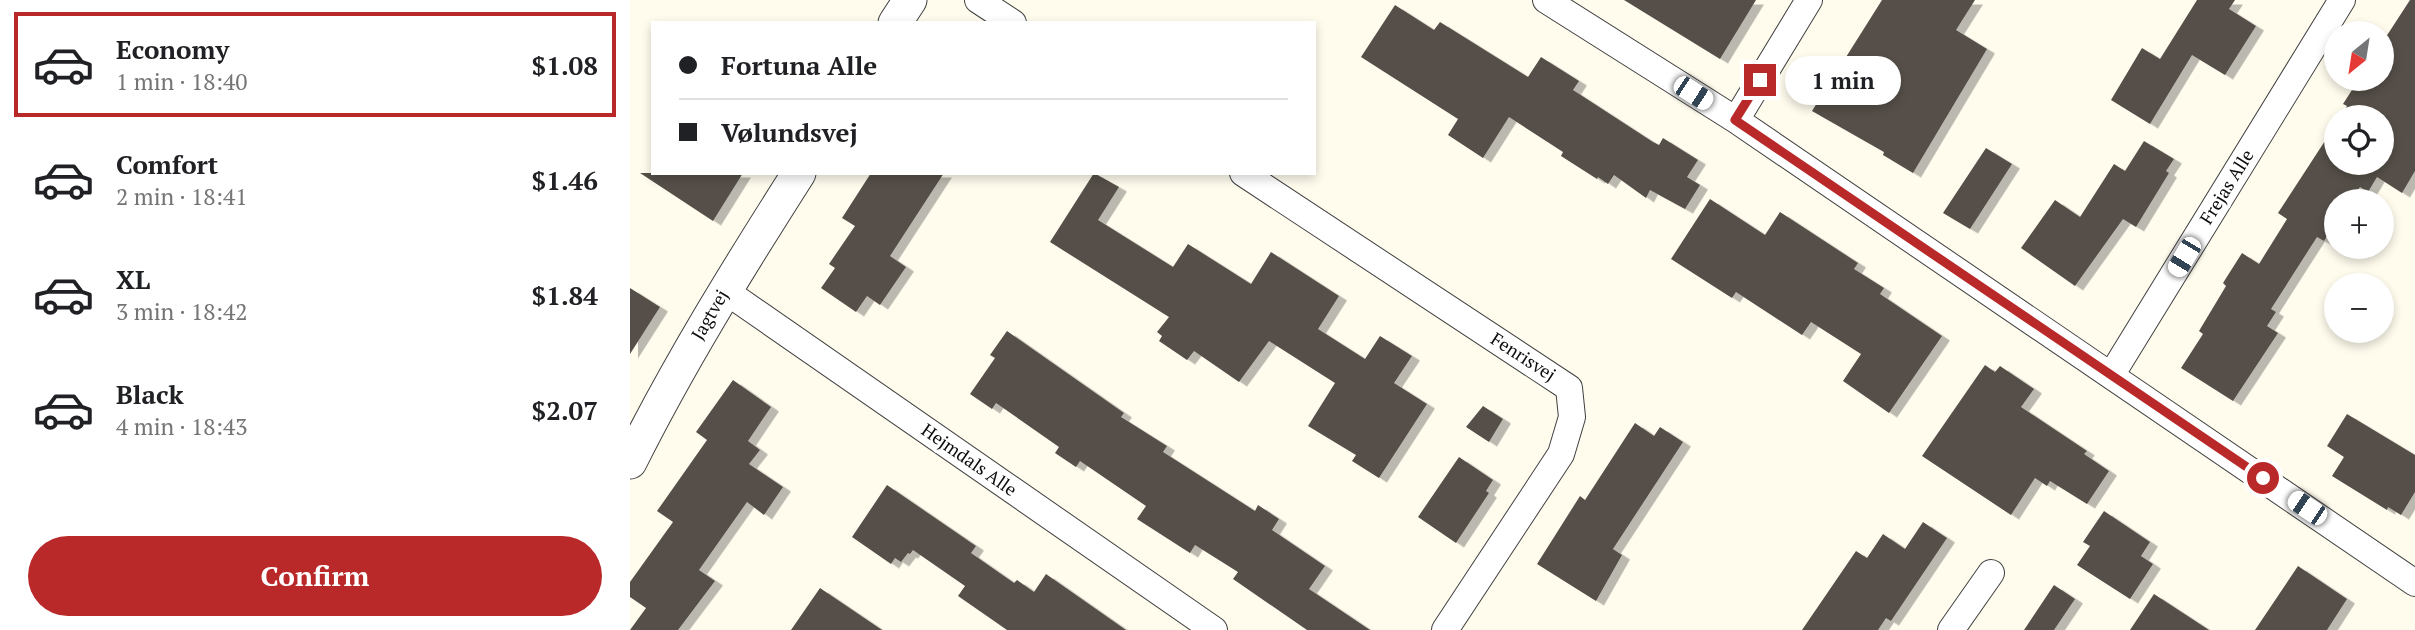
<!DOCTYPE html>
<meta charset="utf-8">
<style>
body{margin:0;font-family:"PT Serif",serif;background:#f2f2f2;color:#202124;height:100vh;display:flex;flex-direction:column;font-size:26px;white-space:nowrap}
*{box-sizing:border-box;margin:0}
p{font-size:23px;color:#757577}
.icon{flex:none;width:38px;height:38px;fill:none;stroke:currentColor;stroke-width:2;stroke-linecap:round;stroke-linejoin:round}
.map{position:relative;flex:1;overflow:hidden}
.sheet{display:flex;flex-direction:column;background:#fff;width:630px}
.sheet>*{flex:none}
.top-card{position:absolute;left:21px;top:21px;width:665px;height:154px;border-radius:0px;box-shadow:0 4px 10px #0003;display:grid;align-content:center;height:154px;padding:0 28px;background:#fff}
.needle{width:46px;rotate:210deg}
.controls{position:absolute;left:1694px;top:21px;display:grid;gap:14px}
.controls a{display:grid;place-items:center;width:70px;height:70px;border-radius:50%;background:#fff;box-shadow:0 4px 10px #0003;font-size:35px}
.end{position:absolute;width:32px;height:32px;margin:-16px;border:9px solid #ba292a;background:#fff;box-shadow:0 0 0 4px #fff}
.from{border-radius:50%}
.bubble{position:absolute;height:49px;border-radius:24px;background:#fff;box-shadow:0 4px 10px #0003;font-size:23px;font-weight:800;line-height:49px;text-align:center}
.car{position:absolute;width:21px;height:42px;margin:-21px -10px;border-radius:9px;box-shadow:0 0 5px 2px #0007;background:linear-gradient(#fff 24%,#345 0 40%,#fff 0 76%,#345 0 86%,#fff 0)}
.top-card b{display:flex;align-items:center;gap:24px;height:66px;font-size:26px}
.top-card b+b{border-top:2px solid #e0e0e0}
.top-card i{width:18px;height:18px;background:#202124}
ul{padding:12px 0 0;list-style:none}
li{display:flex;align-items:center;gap:21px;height:105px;margin:0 14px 10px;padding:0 14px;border:4px solid transparent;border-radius:0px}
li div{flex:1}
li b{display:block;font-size:26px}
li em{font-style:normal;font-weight:800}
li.active{border-color:#ba292a}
li>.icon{width:63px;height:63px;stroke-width:1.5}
.cta{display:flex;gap:14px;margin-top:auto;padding:14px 28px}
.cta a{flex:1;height:80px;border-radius:42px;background:#ba292a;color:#fff;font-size:28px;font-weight:800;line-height:80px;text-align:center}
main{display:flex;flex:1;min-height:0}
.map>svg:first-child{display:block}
.building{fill:#564f4a;filter:url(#shadow)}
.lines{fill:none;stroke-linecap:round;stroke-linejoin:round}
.minor-casing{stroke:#404040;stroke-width:28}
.tertiary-casing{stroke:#404040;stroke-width:35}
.minor{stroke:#fff;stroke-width:26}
.tertiary{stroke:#fff;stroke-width:33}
.route{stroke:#ba292a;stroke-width:9}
.labels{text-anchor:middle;stroke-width:7;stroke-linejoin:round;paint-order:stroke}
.street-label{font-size:18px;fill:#0d0d0d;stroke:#fff}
</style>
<main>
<section class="sheet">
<ul>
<li class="active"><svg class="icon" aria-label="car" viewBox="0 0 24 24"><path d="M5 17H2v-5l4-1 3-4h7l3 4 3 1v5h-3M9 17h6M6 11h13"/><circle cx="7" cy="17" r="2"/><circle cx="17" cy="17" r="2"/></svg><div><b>Economy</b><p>1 min · 18:40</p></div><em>$1.08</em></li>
<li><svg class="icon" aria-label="car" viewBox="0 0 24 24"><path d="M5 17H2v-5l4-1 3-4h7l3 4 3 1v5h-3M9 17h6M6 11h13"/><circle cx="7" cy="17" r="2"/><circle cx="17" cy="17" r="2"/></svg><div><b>Comfort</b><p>2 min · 18:41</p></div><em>$1.46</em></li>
<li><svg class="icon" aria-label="car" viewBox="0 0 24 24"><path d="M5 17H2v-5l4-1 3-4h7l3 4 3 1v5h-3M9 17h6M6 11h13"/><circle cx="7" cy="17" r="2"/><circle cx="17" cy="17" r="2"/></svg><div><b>XL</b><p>3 min · 18:42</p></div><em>$1.84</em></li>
<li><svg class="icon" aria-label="car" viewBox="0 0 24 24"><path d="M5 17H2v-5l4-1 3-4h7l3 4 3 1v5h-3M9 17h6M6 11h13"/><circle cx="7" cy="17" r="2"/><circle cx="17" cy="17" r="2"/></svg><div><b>Black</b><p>4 min · 18:43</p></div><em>$2.07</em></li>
</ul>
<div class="cta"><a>Confirm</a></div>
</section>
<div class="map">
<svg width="1785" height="630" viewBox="0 0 1785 630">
<defs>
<filter id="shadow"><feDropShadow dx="8" dy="4.5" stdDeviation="0" flood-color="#0004"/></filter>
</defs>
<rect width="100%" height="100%" fill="#fffcee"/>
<path class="building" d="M994,0H1126L1090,59Z
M1252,0H1345L1326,30L1357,49L1283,173L1253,155L1254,152L1182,111Z
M1567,0H1605L1599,9L1626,26L1595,75L1562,55L1520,124L1481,100L1512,48L1530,59Z
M1780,0H1785V171L1772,193L1747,177L1738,192L1730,187L1720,201H1706V222L1694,241L1687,237L1641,309L1646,312L1637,326L1648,333L1603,401L1551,368L1573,334L1569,331L1596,286L1593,283L1612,253L1629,264L1657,219L1648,213L1706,124V163H1752V117H1710L1717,106L1713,104L1729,79H1752V43Z
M765,5L804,30L810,22L898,77L911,57L949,81L943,90L1023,142L1029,145L1033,138L1068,160L1057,177L1070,185L1055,209L1020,190L1016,198L984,175L978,184L968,177L967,179L931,156L933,152L879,117L853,158L818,135L828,119L731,57Z
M1514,141L1544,159L1536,171L1539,173L1506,227L1493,219L1445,286L1391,248L1425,200L1450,217L1484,164L1495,171Z
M1356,148L1382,164L1340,229L1313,213Z
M10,173H113L83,221Z
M241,173H314L260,256L276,267L250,305L237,296L226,312L191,288L205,268L199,264L225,226L212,218Z
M464,173L489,187L468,220L543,267L558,244L621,284L641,252L709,296L688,329L735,359L750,336L782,356L764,383L797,404L749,478L722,461L726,455L678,426L705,383L639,341L609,382L564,351L557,360L529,341L532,336L527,332L539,317L420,242Z
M1080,199L1135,235L1150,212L1228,263L1224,269L1254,288L1250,294L1312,336L1259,413L1213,381L1231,354L1181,322L1172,335L1106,292L1102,298L1041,259Z
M0,288L30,307L0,354Z
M377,331L494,413L491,417L537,446L533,452L625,511L628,505L649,519L642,530L695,566L679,589L740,630H677L603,579L608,572L565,545L560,553L507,519L516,506L450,461L446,467L425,453L429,447L366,403L362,409L340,394L365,358L360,355Z
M1355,365L1365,372L1370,366L1404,389L1391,407L1457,451L1454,454L1479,471L1457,504L1420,481L1417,486L1405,478L1381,515L1292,456Z
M103,380L141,407L118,441L130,450L119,464L153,487L134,515L117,502L69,570L85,581L48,630H0L16,608L0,597V582L43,522L27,511L77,440L66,432Z
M853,406L873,419L859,442L836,427Z
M1717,414L1785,455V492L1771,515L1758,507L1757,510L1702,476L1714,457L1697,446Z
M1005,423L1024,436L1030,427L1053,442L983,549L992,555L966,601L907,564L950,496L955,500Z
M829,457L863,480L856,491L859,493L826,543L788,517Z
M257,485L346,546L341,553L384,583L387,580L404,592L416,574L496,630H377L328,596L335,586L283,550L280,554L278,553L271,562L265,558L261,564L222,537Z
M1474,511L1520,542L1511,556L1523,564L1500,599L1447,565L1460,546L1453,542Z
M1293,522L1317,538L1261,621L1256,618L1248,630H1172L1226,551L1237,558L1253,534L1275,549Z
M1668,566L1717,599L1697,630H1625Z
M1424,585L1445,599L1424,630H1394Z
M190,588L252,630H161Z
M1524,594L1579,630H1500Z"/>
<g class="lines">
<g class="minor-casing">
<path id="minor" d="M348,0L383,23
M916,0L1106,120L1785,583
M1106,120L1179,0
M613,173L939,388L942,417L931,454L815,630
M94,290L584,630
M1482,374L1712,0
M1321,630L1361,573"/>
</g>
<g class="tertiary-casing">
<path id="tertiary" d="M265,23L280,0
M0,462C50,362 109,267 169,173"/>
</g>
<use href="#minor" class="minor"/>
<use href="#tertiary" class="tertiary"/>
</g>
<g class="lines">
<path class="route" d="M1130,80L1105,120L1633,478"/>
</g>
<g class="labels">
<g class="street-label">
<text transform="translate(1597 187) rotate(-58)" y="6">Frejas Alle</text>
<text transform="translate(80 315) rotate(-60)" y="6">Jagtvej</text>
<text transform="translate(893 357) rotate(33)" y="6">Fenrisvej</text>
<text transform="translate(339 460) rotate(35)" y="6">Hejmdals Alle</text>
</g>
</g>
</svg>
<div class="controls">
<a><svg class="needle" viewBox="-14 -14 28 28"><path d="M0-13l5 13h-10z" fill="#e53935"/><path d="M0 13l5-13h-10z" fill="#757577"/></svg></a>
<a><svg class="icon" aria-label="locate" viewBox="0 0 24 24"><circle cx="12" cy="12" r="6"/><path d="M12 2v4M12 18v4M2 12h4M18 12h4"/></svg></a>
<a>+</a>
<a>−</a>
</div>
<i class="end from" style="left:1633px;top:478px"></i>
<i class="end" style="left:1130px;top:80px"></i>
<div class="bubble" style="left:1155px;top:56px;width:116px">1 min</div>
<i class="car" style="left:1063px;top:93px;rotate:123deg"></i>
<i class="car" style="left:1554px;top:257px;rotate:211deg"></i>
<i class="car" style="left:1677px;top:508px;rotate:304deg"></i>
<div class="top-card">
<b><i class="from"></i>Fortuna Alle</b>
<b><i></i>Vølundsvej</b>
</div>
</div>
</main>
